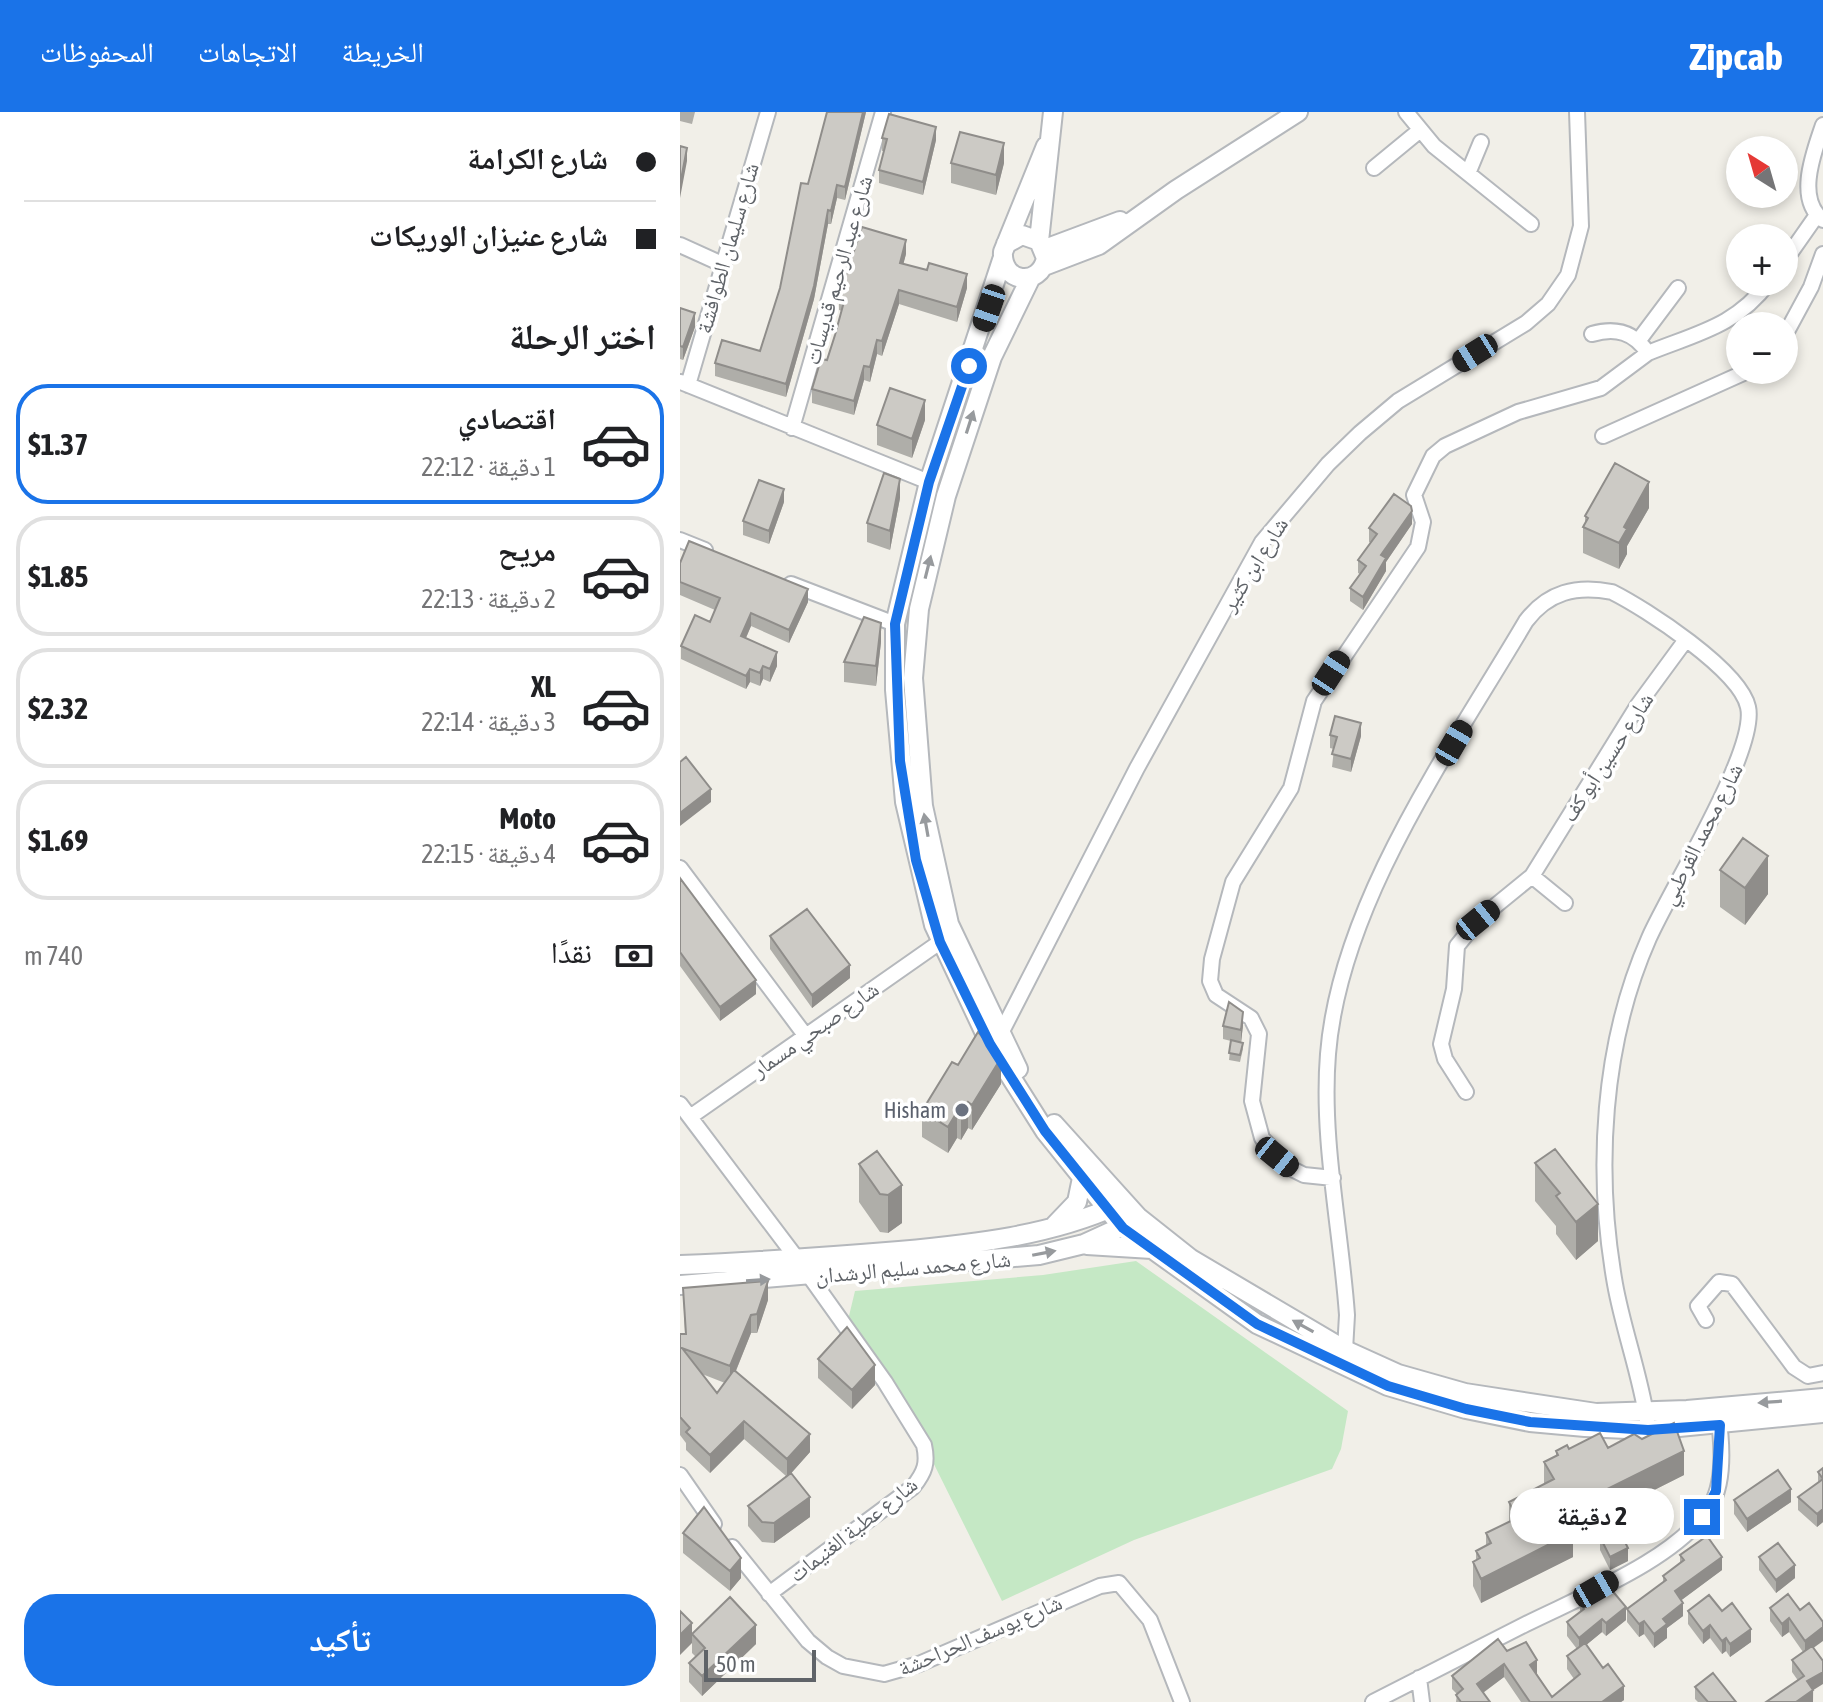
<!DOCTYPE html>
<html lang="ar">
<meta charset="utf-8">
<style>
body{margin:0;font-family:"Asap Condensed","Noto Naskh Arabic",sans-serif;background:#f6f6f6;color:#202124;direction:rtl;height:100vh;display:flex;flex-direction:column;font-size:30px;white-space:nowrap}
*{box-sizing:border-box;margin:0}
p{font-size:26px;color:#757577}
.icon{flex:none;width:44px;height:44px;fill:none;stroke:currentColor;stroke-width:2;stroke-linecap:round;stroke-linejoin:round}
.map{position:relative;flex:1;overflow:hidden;direction:ltr}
.sheet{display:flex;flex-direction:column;background:#fff;width:680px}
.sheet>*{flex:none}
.top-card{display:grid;align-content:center;height:176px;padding:0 24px;background:#fff}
.needle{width:52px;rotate:323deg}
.buttons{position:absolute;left:1046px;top:24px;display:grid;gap:16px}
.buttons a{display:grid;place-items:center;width:72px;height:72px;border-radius:50%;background:#fff;box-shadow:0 4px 12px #0003;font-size:40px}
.scale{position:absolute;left:24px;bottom:20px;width:112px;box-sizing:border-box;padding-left:8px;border:4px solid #5f6368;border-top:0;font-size:22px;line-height:28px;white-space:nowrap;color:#5f6368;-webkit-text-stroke:6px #fff;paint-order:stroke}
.end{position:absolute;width:36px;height:36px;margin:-18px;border:10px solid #1a73e8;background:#fff;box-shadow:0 0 0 4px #fff}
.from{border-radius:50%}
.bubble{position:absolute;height:56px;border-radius:28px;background:#fff;box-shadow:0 4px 12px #0003;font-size:26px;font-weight:700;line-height:56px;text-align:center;direction:rtl}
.car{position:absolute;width:24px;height:48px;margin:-24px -12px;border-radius:10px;box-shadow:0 0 6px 2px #0007;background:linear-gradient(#222 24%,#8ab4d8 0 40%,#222 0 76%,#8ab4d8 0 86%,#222 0)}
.top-card b{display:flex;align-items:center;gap:28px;height:76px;font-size:30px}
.top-card b+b{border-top:2px solid #e0e0e0}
.top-card i{width:20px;height:20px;background:#202124}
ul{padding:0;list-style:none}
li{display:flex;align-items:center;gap:24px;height:120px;margin:0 16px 12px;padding:0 8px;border:4px solid #e0e0e0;border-radius:32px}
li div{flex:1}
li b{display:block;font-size:30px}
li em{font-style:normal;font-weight:700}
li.current{border-color:#1a73e8}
li>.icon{width:72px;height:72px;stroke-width:1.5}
h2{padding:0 24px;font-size:36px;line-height:96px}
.pay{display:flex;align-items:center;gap:20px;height:88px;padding:0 24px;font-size:30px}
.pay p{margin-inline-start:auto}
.cta{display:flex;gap:16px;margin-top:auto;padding:16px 24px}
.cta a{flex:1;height:92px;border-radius:32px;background:#1a73e8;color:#fff;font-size:32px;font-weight:700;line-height:92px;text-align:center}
header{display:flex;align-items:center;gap:48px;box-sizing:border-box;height:112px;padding:0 40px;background:#1a73e8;color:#fff}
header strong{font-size:38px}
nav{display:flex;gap:44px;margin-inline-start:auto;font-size:28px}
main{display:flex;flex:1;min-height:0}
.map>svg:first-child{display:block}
.green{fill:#c5e8c5}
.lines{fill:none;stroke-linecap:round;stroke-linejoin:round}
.minor-casing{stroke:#b5b8bc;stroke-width:18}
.tertiary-casing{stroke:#b5b8bc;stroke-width:22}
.minor{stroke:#fff;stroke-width:14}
.tertiary{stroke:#fff;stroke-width:18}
.wall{fill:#afaea9;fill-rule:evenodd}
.shaded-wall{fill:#8f8d8a}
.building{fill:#cccac5;stroke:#8f8d8a;stroke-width:2}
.oneway{fill:#979a9d}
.route{stroke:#1a73e8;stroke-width:10}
.worship-dot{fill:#6b7280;stroke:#fff;stroke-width:3}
.labels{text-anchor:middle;stroke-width:7;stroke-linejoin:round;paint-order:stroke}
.street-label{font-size:22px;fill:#5f6368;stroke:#fff}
.worship-label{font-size:22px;fill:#5b616d;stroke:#fff;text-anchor:end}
</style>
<header>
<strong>Zipcab</strong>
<nav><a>الخريطة</a><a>الاتجاهات</a><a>المحفوظات</a></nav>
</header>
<main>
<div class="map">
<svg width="1143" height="1590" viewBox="0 0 1143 1590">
<rect width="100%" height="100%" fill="#f1efe8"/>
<path class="green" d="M456,1149L668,1299L661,1337L652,1357L454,1428L322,1489L235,1314L168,1208L175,1179L363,1163Z"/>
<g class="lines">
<g class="minor-casing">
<path id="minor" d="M726,0L754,34L851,112
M1143,13C1134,40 1115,87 1143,108
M694,56L739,19
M789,59L801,30
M0,133L42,152
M1104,150L1137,103
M912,222C936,215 954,220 968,241C1017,221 1055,215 1089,170
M1104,225L1131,175L1143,142
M959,228L998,176
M1,270L249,370
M8,273L88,0
M112,316L203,0
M923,324L1070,258
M0,428L25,438
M111,472L215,512
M0,756L125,923
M852,764L885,791
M318,927L457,656L582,430L648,352L680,321L718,289L846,211L868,192L888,163L901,114L897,0
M786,980L765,947L761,932L774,877L777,834L798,808L852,764L958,593L1005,529
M0,992L118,1148L205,1270L244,1333C248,1351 245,1360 233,1375L89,1482
M10,1005L260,830
M653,1066L624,1063L610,1056L582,1026L572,989L579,922L571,906L536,883L530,869L532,847L553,770L611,676L634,589L738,435L743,410L734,383L753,344L765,334L838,300L921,276L968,241
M1026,1208L1018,1194L1039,1170L1052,1172L1114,1255L1128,1264L1143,1261
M665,1238L667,1203C661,1117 641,1028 648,942C660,791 770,638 846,509C868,480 896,473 932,480C966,497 1060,558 1068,595C1078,638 990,778 969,826C922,932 915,1059 935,1172C943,1217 960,1262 967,1308
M0,1363L34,1412
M52,1435L128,1529L147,1545L163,1554L204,1562L239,1552L420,1474L439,1471L470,1508L502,1590
M739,1566L742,1590
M693,1590C744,1564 795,1538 846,1512C900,1485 1000,1446 1031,1393C1045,1369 1042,1329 1038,1302"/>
</g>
<g class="tertiary-casing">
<path id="tertiary" d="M359,129L373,0
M326,132L342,123L359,129L366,146C360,176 321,171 323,140L366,34
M365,137L440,109
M322,148L249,370L215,512V578L225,690L254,813L310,932L365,1019L443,1116L577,1212L708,1274L786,1297L850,1310L905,1315L968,1318L1143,1301
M364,154L419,133L496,78L618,0
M338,957L269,812L243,694L233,566L239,497L266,384L312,245L350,167
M374,1012L458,1105L511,1147L665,1238L718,1262L785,1281L916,1301L1007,1298L1143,1286
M375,1113L397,1090L402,1066
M407,1133L472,1137
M0,1153C73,1150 146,1145 219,1139C294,1132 369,1124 438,1093
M0,1173L359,1143L404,1132L450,1111"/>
</g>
<use href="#minor" class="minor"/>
<use href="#tertiary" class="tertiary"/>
</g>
<path class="wall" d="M0,0H15L12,12L0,9Z
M147,0H186L165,88L157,86L151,112H148L134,187L106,285L35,264V251L80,239L100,176Z
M202,26L256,28L243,83L199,71V58L204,39H202Z
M271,51H324L316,83L271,71Z
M226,142L223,152L287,176L277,210L219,192L202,244L197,242L190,270L184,268L174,303L132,291V277L147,248L162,199L159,198V184Z
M0,196L15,215L3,248L0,247Z
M245,308L232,346L197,333V313Z
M220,386L210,438L187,430V411Z
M104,390L89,432L63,423V409Z
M969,396L947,434V442L939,457L903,441V415L905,413V404Z
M732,412L706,450V459L683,498L670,489V476L680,462L678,461V448L691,431L689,430V416Z
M0,451L128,490L109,531L71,514L66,526L97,554L90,570L83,567L80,574L70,570L66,577L1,547V534L30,510L35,498L0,483Z
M201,530L196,574L164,570V550Z
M650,623L681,624L671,660L652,655L654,637L650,636Z
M1040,758L1088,782L1065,813L1040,795Z
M0,766L76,882L40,909L0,854Z
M90,824L170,866L132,896L90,837Z
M563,913L561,930L563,937L560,950L549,948L551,929L543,927V914Z
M278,953L321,972L292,1018L288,1016L281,1028L277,1026L268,1041L242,1025V999Z
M197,1039L222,1111L208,1121L200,1120L179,1090V1052Z
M855,1051L918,1129L896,1148L876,1122V1114L855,1089Z
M3,1176L88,1188L77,1221H71L56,1259L130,1340L111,1361L130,1405L94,1431L82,1430L68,1414V1394L106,1364L64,1327L30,1361L6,1338V1331L0,1323V1222H5ZM22,1262L45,1271L37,1281Z
M138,1247L195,1273L172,1297L138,1266Z
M928,1336L1004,1363L892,1419L893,1445L801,1491L793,1474V1450L796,1448V1439L806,1434V1421L829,1410V1390L864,1372V1350L876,1344V1339L889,1337Z
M1143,1356V1410L1137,1415L1118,1398V1385L1138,1371V1360Z
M1054,1388L1111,1390L1067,1420L1054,1402Z
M3,1421L61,1466L50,1479L3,1441Z
M920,1425L948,1449L930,1458L920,1438Z
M1000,1443L1042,1458L1001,1488L1003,1504L987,1516V1526L974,1536L964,1522L959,1525L947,1510V1497L983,1470V1464L1000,1451Z
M1079,1445L1115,1466L1096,1481L1079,1458Z
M1108,1482L1134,1536L1133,1590L1112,1560V1548L1123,1540L1109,1520L1102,1525L1090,1509V1496Z
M916,1487L946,1508L926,1524L922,1520L906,1533L944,1588L941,1590H841L824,1565L803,1581L810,1590H776L777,1582L772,1577V1564L827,1539L857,1562L872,1585L894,1567L887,1557V1544L897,1537L887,1524V1510L900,1500V1491Z
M1008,1499H1042L1071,1530L1050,1545L1046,1539L1042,1542L1030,1526L1023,1532L1008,1512Z
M12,1522L76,1532L22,1584L9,1570V1551L16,1545L12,1541Z
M1015,1575L1056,1590H1018L1015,1587Z"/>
<path class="shaded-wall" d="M183,0H186L165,88V75Z
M256,15V28L243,83V70Z
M324,31V51L316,83V63Z
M7,36V49L0,86V73Z
M157,73V86L151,112V99Z
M148,98V112L134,187L106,285V272Z
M226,128V142L220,165V151Z
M287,162V176L277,210V195Z
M219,178V192L202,244V229Z
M15,201V215L3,248V235Z
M197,228V242L190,270V255Z
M184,254V268L174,303V289Z
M245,288V308L232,346V327Z
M220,367V386L210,438V419Z
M969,370V396L947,434V442L939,457V431L944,415Z
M104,377V390L89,432V419Z
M732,399V412L706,450V459L683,498V485L701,443Z
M128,477V490L109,531V518Z
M71,501V514L61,537V524Z
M201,511V530L196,574V554Z
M97,540V554L90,570V557Z
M83,554V567L80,574V561Z
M70,557V570L66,577V564Z
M681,611V624L671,660V647Z
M31,677V690L0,714V701Z
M1088,744V782L1065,813V776Z
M170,853V866L132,896V883Z
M76,868V882L40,909V895Z
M563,900V913L561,931V918Z
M321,946V972L292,1018V993Z
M288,990V1016L281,1028V1002Z
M277,1000V1026L268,1041V1015Z
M222,1073V1111L208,1121V1083Z
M918,1092V1129L896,1148V1110Z
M88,1169V1188L77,1221V1202Z
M71,1203V1221L50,1273V1254Z
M195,1253V1273L172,1297V1278Z
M64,1309V1327L30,1361V1343Z
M130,1322V1340L107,1366V1347Z
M1004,1339V1363L883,1424V1399Z
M1111,1377V1390L1067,1420V1407Z
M130,1385V1405L94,1431V1411Z
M1143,1397V1410L1137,1415V1402Z
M893,1420V1445L801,1491V1467Z
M948,1436V1449L930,1458V1445Z
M1042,1445V1458L995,1493V1479Z
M61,1446V1466L50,1479V1459Z
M1115,1453V1466L1096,1481V1468Z
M1003,1491V1504L987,1516V1526L974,1536V1522L983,1507Z
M946,1495V1508L926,1524V1511Z
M1109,1506V1520L1102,1525V1512Z
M922,1507V1520L899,1539V1526Z
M964,1509V1522L959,1525V1512Z
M12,1511V1531L0,1543V1523Z
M76,1513V1532L22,1584V1564Z
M1030,1513V1526L1023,1532V1519Z
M1143,1515V1529L1125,1542V1529Z
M1071,1517V1530L1050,1545V1532Z
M1046,1526V1539L1042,1542V1529Z
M857,1548V1562L850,1566V1553Z
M824,1552V1565L797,1585V1572Z
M1143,1560V1572L1127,1582V1569Z
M944,1574V1588L941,1590H922Z
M1133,1578V1590H1116Z"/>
<path class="building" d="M147,0H183L165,75L157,73L151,99L148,98L134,174L106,272L35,251L42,228L80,239L100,176L121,71L128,72Z
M209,2L256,15L243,70L199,58L207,27L202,26Z
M280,20L324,31L316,63L271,51Z
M0,34L7,36L0,73Z
M182,115L226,128L220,151L247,158L249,151L287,162L277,195L219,178L202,229L197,228L190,255L184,254L174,289L132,277L141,247L147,248L155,223L165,186L159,184Z
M0,196L15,201L3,235L0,234Z
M210,276L245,288L232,327L197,313Z
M935,351L969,370L944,415L947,417L939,431L903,415L908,406L905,404Z
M204,361L220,367L210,419L187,411Z
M79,368L104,377L89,419L63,409Z
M714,382L731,394L732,399L701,443L706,446L683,485L670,476L686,454L678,448L697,422L689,416Z
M9,429L128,477L109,518L71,501L61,524L97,540L90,557L83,554L80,561L70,557L66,564L1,534L15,503L30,510L40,486L0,470V451Z
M184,505L201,511L196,554L164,550Z
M655,604L681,611L671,647L652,642L657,625L650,623Z
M6,645L31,677L0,701V650Z
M1063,726L1088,744L1065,776L1040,758Z
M0,766L76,868L40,895L0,840Z
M127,797L170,853L132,883L90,824Z
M549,890L563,900L561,918L543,914Z
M298,920L321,946L292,993L288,990L281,1002L277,1000L268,1015L242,999L272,950L278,953Z
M551,928L563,931L560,943L549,941Z
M875,1037L918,1092L896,1110L876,1084L880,1081L855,1051Z
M197,1039L222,1073L208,1083L200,1082L179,1052Z
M88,1169L77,1202L71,1203L50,1254L2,1236L37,1281L54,1258L130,1322L107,1347L64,1309L30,1343L6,1320L10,1316L0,1305V1222H6L3,1176Z
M167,1215L195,1253L172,1278L138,1247Z
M994,1311L1004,1339L883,1399L893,1420L801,1467L793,1450L800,1446L796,1439L811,1431L806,1421L837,1406L829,1390L874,1367L864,1350L878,1343L876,1339L887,1333L889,1337L920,1321L928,1336L954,1322L962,1327Z
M1143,1356V1397L1137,1402L1118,1385L1143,1367L1138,1360Z
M1098,1358L1111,1377L1067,1407L1054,1388Z
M111,1361L130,1385L94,1411L82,1410L68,1394Z
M24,1395L61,1446L50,1459L3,1421Z
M938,1416L948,1436L930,1445L920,1425Z
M1027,1424L1042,1445L995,1479L1003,1491L983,1507L987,1512L974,1522L964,1509L959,1512L947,1497L986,1468L983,1464L1004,1448L1000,1443Z
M1098,1431L1115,1453L1096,1468L1079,1445Z
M930,1476L946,1495L926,1511L922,1507L899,1526L887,1510L904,1497L900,1491L912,1481L916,1487Z
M1108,1482L1120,1498L1129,1491L1143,1510V1515L1125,1529L1109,1506L1102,1512L1090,1496Z
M1029,1483L1042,1499L1052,1491L1071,1517L1050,1532L1046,1526L1042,1529L1030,1513L1023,1519L1008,1499Z
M50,1485L76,1513L22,1564L9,1551L25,1536L12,1522Z
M0,1499L12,1511L0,1523Z
M818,1527L827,1539L846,1530L857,1548L850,1553L872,1585L900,1562L887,1544L905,1531L923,1556L928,1552L944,1574L922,1590H850L824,1552L797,1572L810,1590H781L776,1583L783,1577L772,1564Z
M1132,1534L1143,1549V1560L1127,1569L1133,1578L1116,1590H1086L1124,1564L1112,1548Z
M1033,1561L1056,1590H1028L1015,1575Z"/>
<defs><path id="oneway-solid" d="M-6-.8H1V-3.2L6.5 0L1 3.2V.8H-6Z" transform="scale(2)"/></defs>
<g class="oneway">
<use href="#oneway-solid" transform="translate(290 310) rotate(-72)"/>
<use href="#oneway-solid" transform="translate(248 455) rotate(-76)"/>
<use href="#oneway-solid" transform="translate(246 713) rotate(-100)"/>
<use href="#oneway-solid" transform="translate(364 1141) rotate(-11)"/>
<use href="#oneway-solid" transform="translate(78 1168) rotate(-4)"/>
<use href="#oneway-solid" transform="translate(623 1214) rotate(-151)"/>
<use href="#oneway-solid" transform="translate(1090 1290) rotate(176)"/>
</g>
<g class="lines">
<path class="route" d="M289,254L249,370L215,512L220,649L236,748L260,830L310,932L365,1019L443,1116L577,1212L708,1274L786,1297L850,1310L968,1318L1040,1313L1036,1379L1022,1405"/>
</g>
<circle class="worship-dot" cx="282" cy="998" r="8"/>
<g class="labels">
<g class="street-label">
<text transform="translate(47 136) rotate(-74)" y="8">شارع سليمان الطوافشة</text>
<text transform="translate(158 158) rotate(-74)" y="8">شارع عبد الرحيم قديسات</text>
<text transform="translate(574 452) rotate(-58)" y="8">شارع ابن كثير</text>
<text transform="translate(927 645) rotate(-57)" y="8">شارع حسين أبو كف</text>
<text transform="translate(1021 722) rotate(-63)" y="8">شارع محمد القرطبي</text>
<text transform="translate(135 917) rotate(-35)" y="8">شارع صبحي مسمار</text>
<text transform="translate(233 1155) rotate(-5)" y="8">شارع محمد سليم الرشدان</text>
<text transform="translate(173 1417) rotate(-38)" y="8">شارع عطية الغنيمات</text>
<text transform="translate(300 1523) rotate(-23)" y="8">شارع يوسف الحراحشة</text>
</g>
<g class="worship-label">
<text x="266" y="1006">Hisham</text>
</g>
</g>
</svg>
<div class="buttons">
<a><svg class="needle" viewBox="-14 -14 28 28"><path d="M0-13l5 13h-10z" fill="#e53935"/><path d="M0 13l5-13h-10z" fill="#757577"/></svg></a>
<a>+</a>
<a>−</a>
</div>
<div class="scale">50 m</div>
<i class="end from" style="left:289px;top:254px"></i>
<i class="end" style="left:1022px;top:1405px"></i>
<div class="bubble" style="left:830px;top:1376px;width:164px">2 دقيقة</div>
<i class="car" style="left:309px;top:196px;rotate:199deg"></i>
<i class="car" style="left:795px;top:241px;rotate:238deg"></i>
<i class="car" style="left:651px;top:561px;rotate:33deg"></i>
<i class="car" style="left:774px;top:631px;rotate:30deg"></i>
<i class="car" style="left:798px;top:808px;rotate:51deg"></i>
<i class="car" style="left:597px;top:1045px;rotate:129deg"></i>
<i class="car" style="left:916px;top:1477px;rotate:60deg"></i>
</div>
<section class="sheet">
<div class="top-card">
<b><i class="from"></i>شارع الكرامة</b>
<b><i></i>شارع عنيزان الوريكات</b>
</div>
<h2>اختر الرحلة</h2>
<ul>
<li class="current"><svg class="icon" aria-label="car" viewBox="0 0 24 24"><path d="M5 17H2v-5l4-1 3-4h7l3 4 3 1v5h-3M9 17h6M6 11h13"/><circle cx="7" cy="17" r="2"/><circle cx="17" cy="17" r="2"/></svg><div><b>اقتصادي</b><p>1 دقيقة · 22:12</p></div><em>$1.37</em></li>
<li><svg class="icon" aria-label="car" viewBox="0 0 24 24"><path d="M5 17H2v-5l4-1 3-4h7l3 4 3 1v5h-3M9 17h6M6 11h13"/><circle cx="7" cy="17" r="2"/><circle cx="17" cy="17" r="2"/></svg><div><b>مريح</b><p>2 دقيقة · 22:13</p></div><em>$1.85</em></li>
<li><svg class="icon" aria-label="car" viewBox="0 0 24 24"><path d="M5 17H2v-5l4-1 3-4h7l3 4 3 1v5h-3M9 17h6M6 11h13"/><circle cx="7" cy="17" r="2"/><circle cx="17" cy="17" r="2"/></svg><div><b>XL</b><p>3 دقيقة · 22:14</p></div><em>$2.32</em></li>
<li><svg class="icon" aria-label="car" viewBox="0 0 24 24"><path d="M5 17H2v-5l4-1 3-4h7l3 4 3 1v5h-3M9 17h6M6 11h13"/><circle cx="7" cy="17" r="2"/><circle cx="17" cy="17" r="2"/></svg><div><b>Moto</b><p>4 دقيقة · 22:15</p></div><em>$1.69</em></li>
</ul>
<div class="pay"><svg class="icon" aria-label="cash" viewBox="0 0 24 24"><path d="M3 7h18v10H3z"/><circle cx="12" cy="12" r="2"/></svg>نقدًا<p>740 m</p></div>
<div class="cta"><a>تأكيد</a></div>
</section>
</main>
